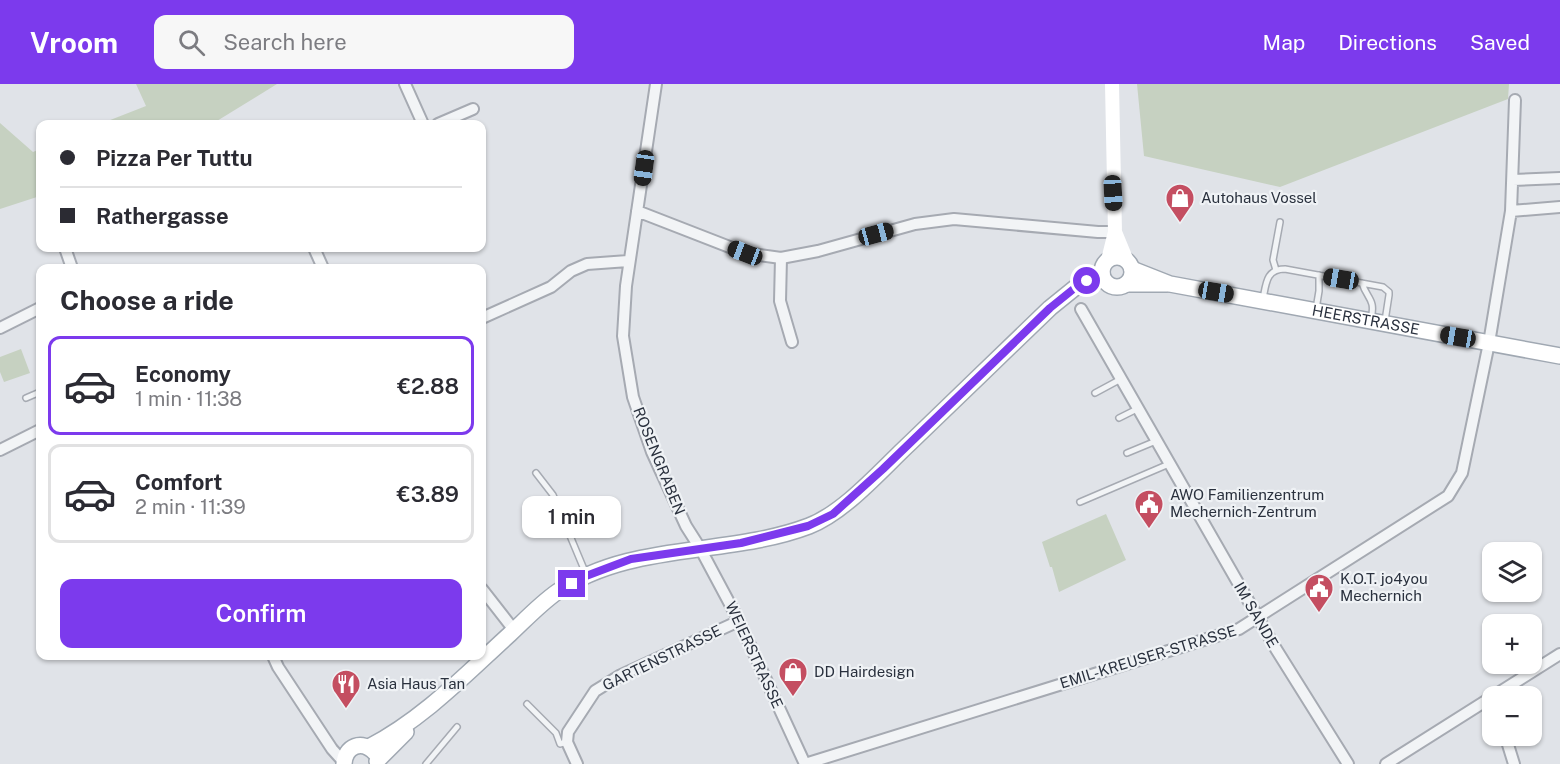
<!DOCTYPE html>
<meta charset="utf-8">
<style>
body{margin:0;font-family:"Public Sans",sans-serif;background:#f7f7f7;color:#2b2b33;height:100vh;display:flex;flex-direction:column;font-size:22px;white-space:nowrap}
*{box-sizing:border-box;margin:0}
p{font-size:20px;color:#7c7c81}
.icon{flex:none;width:33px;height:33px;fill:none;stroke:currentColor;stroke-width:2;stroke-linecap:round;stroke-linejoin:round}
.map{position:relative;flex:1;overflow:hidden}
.panel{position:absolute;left:36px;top:180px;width:450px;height:396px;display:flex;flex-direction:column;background:#fff;border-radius:12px;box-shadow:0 2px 4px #0004}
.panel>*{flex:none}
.top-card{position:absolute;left:36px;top:36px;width:450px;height:132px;border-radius:12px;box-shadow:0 2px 4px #0004;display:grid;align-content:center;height:132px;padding:0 24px;background:#fff}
.fabs{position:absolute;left:1482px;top:458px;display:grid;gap:12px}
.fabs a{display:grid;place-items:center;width:60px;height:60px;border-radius:12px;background:#fff;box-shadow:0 2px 4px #0004;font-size:30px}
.end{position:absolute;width:27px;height:27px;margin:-14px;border:8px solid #7c3aed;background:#fff;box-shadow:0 0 0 3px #fff}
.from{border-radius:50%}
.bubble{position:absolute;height:42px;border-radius:12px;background:#fff;box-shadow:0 2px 4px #0004;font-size:20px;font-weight:600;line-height:42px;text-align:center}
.car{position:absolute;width:18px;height:36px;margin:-18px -9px;border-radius:8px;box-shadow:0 0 4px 2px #0007;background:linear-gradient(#222 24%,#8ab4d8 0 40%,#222 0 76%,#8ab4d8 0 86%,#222 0)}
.top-card b{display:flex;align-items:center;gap:21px;height:57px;font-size:22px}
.top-card b+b{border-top:2px solid #e1e1e2}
.top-card i{width:15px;height:15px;background:#2b2b33}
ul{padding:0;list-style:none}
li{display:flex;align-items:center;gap:18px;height:99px;margin:0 12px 9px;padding:0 12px;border:3px solid #e1e1e2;border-radius:12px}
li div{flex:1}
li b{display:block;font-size:22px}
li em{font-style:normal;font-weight:600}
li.current{border-color:#7c3aed}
li>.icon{width:54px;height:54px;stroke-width:1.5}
h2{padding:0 24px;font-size:27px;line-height:72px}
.action{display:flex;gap:12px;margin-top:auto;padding:12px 24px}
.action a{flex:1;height:69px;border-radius:12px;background:#7c3aed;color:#fff;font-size:24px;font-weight:600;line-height:69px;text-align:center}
header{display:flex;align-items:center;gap:36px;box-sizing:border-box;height:84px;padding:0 30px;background:#7c3aed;color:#fff}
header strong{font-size:28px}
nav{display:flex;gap:33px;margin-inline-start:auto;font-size:21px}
.search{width:420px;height:54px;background:#f7f7f7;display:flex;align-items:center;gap:15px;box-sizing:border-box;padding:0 21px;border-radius:12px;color:#7c7c81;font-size:22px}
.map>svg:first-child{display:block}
.green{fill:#c6d1c1}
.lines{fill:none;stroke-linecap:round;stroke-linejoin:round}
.lane-casing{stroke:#a6aab2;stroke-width:8}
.street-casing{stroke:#a6aab2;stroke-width:14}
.primary-casing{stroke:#a0a8b2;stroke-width:18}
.lane{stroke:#f2f4f6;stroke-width:5}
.street{stroke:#f2f4f6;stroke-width:10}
.secondary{stroke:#fff;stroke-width:14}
.primary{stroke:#fff;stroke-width:15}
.route{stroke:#7c3aed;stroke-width:8}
.labels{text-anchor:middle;stroke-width:4.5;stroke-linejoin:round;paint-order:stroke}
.poi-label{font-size:15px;fill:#2a313e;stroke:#eff2f5;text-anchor:start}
.street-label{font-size:15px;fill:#2a313e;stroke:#eff2f5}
</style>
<header>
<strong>Vroom</strong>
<div class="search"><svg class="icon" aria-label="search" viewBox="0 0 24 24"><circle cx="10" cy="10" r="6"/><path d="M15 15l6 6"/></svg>Search here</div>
<nav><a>Map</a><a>Directions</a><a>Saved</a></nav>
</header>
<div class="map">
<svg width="1560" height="680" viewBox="0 0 1560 680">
<rect width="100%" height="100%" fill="#e0e3e8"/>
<path class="green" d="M136,0H277L212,40H100L146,22Z
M1137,0H1509L1508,15L1280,103L1144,72Z
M0,39L33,68L40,65V112L0,125Z
M21,265L30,289L4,298L0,288V273Z
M1106,430L1126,476L1059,508L1052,483H1050L1042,458Z"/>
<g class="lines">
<g class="lane-casing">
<path id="lane" d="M1276,186L1273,176L1280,138
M1362,199C1367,215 1376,215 1371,235
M1263,215C1266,200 1266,185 1285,185L1383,203L1389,208V211L1385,237
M1316,225L1319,207V191
M1095,309L1121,295
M26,314L40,308
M1119,334L1139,324
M1127,369L1156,357
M536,389L553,411L586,490
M1080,418L1169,380
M527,620L556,649L560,660L567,658
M426,680L457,643"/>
</g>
<g class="street-casing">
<path id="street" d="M405,0L423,40
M656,0L626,202L623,252L633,313L652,368L686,442L700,464L739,537L805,680L1239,545L1448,412L1462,389L1489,259L1511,127L1515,16
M438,40L473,25
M1513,96L1560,94
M637,127L745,169L781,174L818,167L915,140L954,135L1098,148H1115
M1511,127L1560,123
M65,164L72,184
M314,164L323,184
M781,174L780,217L792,258
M1081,225L1276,565L1348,680
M482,234L551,203L571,187L587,180L628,177
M0,244L40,224
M0,366L40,346
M482,505L514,546
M273,572L278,583L332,665L341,675
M1505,651L1514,680
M577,680L567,658L568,648L595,607L621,591L739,537
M1386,680L1560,570"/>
</g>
<g class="primary-casing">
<g id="primary">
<circle cx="1117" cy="188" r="15"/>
<path id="s1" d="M1132,185L1170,200L1560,272"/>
<path d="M1126,200H1167"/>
<path d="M369,663C423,635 465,591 510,550C525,536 540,520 557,508C631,457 727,473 809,442C845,428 881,386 910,359C957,314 1003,269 1050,224L1076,203L1102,189"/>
<path d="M377,677L406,648"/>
<path d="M344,680C345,662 362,655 375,669"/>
</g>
</g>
<use href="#lane" class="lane"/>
<use href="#street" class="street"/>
<path class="secondary" d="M1115,148L1127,177
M1108,176L1115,148L1112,0"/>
<use href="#primary" class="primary"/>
</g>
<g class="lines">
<path class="route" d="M572,500L586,492L631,475L741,459L808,442L833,430L883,385L1050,224L1076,203L1087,197"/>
</g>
<defs>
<g id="shop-pin" transform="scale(1.5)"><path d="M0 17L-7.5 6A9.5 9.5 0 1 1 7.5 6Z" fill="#c44e61" stroke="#eff2f5"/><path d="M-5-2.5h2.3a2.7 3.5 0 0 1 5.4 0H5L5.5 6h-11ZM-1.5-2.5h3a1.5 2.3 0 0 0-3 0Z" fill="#fff"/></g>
<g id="civic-pin" transform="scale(1.5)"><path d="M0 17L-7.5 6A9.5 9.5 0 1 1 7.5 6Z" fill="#c44e61" stroke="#eff2f5"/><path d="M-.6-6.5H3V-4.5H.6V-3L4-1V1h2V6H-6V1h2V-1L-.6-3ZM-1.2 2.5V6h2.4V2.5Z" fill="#fff"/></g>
<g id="restaurant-pin" transform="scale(1.5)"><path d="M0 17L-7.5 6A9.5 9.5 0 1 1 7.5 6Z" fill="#c44e61" stroke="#eff2f5"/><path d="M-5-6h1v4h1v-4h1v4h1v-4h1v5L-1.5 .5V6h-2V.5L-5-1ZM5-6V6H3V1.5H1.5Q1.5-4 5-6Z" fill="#fff"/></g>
</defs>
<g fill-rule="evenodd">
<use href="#shop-pin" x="1180" y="114"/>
<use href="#civic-pin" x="1149" y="420"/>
<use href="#civic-pin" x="1319" y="504"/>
<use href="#shop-pin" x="793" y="588"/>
<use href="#restaurant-pin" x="346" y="600"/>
</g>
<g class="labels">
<g class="poi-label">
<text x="1201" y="119">Autohaus Vossel</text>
<text x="1170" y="416">AWO Familienzentrum<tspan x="1170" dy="17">Mechernich-Zentrum</tspan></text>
<text x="1340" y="500">K.O.T. jo4you<tspan x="1340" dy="17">Mechernich</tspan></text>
<text x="814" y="593">DD Hairdesign</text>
<text x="367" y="605">Asia Haus Tan</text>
</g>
<g class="street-label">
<text dy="5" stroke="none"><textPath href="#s1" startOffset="240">HEERSTRASSE</textPath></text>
<text transform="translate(659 377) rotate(68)" y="5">ROSENGRABEN</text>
<text transform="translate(1256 531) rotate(60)" y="5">IM SANDE</text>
<text transform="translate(754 571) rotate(65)" y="5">WEIERSTRASSE</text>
<text transform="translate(1148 573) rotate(-17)" y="5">EMIL-KREUSER-STRASSE</text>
<text transform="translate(662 574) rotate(-26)" y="5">GARTENSTRASSE</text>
</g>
</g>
</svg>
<div class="fabs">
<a><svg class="icon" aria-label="layers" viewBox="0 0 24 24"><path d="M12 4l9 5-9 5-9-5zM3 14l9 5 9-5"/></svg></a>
<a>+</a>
<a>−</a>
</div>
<i class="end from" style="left:1087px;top:197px"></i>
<i class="end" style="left:572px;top:500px"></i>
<div class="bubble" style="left:522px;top:412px;width:99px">1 min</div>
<i class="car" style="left:644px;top:84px;rotate:188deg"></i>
<i class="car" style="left:1113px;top:109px;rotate:177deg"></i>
<i class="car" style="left:876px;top:150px;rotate:75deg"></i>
<i class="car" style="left:745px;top:169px;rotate:291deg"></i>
<i class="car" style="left:1341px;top:195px;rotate:280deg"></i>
<i class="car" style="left:1216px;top:208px;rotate:100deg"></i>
<i class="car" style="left:1458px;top:253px;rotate:280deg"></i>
<div class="top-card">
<b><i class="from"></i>Pizza Per Tuttu</b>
<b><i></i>Rathergasse</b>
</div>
<section class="panel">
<h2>Choose a ride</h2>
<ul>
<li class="current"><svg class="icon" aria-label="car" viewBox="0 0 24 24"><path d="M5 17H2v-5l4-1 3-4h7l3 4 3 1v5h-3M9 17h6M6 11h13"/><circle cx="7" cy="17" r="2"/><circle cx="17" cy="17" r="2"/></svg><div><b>Economy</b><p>1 min · 11:38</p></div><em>€2.88</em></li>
<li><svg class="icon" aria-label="car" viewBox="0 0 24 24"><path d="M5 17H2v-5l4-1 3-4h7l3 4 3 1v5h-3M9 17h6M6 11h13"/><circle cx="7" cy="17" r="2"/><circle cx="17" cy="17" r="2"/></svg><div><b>Comfort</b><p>2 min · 11:39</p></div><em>€3.89</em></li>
</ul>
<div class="action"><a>Confirm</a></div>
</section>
</div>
